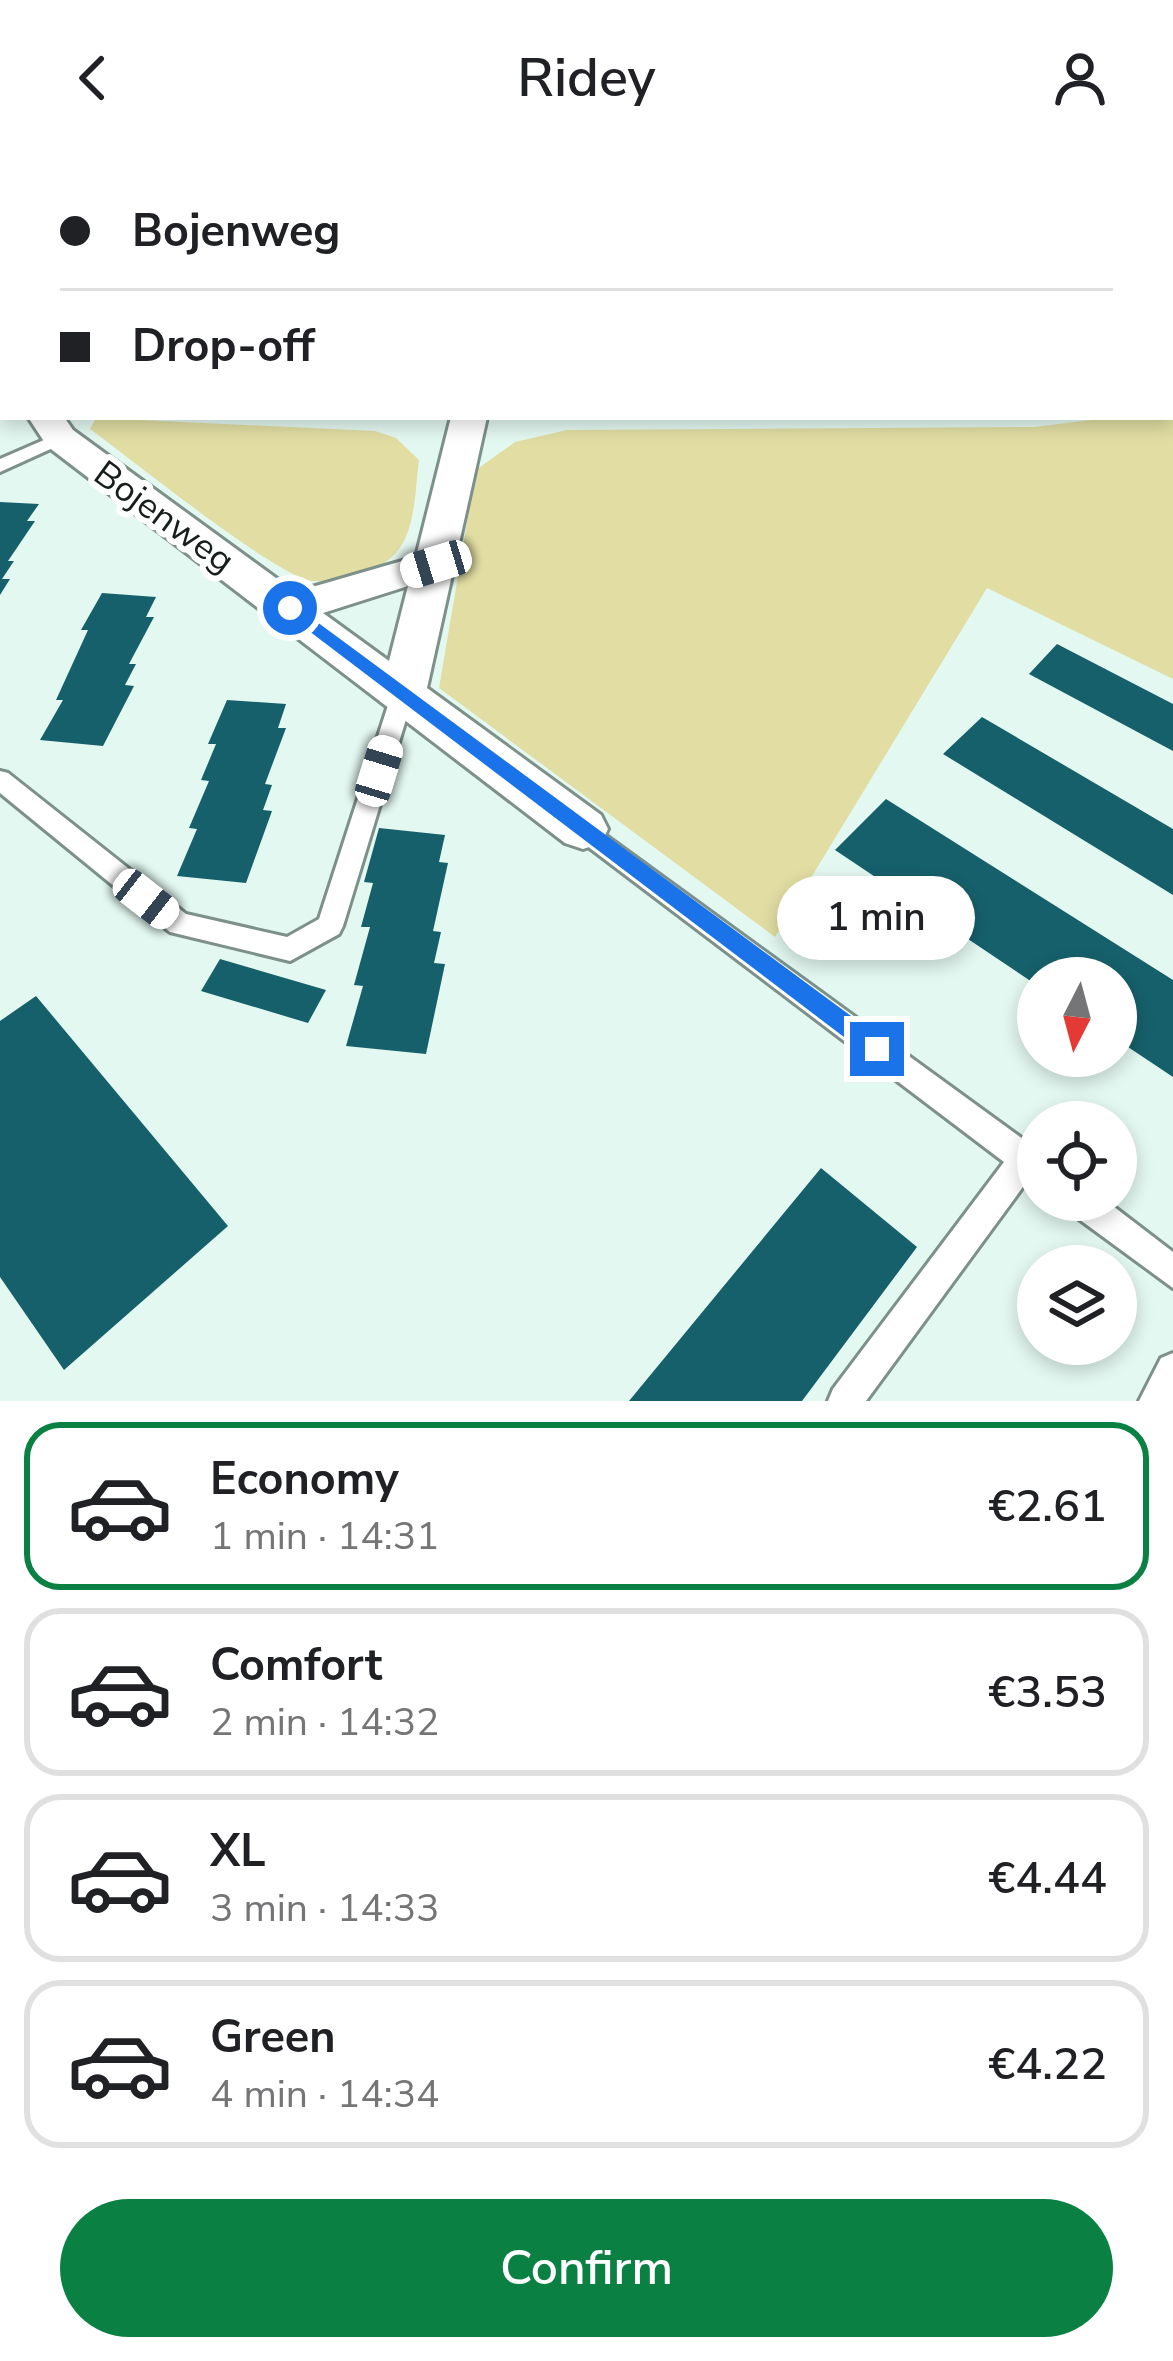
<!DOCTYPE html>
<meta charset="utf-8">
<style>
body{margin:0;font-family:"Nunito Sans",sans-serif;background:#f6f6f6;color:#202124;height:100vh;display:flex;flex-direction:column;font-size:45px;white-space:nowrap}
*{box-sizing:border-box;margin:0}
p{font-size:39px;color:#757577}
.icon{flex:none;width:66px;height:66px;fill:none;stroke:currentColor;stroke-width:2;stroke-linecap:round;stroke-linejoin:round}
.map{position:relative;height:1245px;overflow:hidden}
.panel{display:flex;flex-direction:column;background:#fff;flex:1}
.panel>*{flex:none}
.top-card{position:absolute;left:0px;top:0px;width:1173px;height:264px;box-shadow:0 6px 18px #0003;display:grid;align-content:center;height:264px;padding:0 60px;background:#fff}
.needle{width:78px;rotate:186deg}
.buttons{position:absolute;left:1017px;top:801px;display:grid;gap:24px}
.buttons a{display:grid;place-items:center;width:120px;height:120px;border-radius:50%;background:#fff;box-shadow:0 6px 18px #0003;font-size:60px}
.end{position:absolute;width:54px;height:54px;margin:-27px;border:15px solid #1a73e8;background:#fff;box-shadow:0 0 0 6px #fff}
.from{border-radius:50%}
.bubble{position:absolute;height:84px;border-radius:42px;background:#fff;box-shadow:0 6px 18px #0003;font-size:39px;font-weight:600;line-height:84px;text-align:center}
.car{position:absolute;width:36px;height:72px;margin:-36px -18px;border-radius:15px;box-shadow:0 0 9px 3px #0007;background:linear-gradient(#fff 24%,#345 0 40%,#fff 0 76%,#345 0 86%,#fff 0)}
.top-card b{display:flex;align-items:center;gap:42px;height:114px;font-size:45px}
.top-card b+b{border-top:3px solid #e0e0e0}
.top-card i{width:30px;height:30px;background:#202124}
ul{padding:21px 0 0;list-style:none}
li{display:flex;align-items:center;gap:36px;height:168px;margin:0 24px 18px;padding:0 36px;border:6px solid #e0e0e0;border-radius:36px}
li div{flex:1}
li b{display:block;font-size:45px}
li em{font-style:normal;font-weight:600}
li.current{border-color:#0b8043}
li>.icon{width:108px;height:108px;stroke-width:1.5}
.button{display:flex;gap:24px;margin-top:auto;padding:24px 60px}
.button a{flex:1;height:138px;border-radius:72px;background:#0b8043;color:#fff;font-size:48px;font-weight:600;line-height:138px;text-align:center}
header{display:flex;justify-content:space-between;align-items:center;height:156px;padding:0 60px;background:#fff;font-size:54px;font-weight:600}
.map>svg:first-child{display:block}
.built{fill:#cfede3}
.green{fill:#e1dda3}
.building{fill:#16606b}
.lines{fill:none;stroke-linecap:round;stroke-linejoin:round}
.lane-casing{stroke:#7d908a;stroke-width:6}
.street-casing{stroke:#7d908a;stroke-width:6}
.secondary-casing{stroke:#7d908a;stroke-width:6}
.lane{fill:#fff;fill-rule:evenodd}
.street{fill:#fff;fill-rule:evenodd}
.secondary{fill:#fff;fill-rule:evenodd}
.route{fill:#1a73e8}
.labels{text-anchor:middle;stroke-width:12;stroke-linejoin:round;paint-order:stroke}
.street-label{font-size:36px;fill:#161d1b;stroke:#fff}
</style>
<header><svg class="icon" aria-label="back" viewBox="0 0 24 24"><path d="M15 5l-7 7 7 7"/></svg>Ridey<svg class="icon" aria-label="person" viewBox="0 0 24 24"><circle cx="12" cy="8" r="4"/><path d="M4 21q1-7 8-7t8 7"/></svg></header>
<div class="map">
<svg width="1173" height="1245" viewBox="0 0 1173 1245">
<rect width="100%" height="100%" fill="#e3f8f1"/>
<path class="built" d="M56,0H1173V208L1170,3H43Z"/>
<path class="green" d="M1173,254V523L987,432L775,781L439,532L476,314L515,286L567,274L1034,271L1116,261H1170Z
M96,262L375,275L396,282L419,304C415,333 416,380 392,401C374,417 337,428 313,425C276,421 129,301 90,273Z"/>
<path class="building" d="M0,346L39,348L27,365H35L8,405H14L2,423H10L0,439Z
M102,437L156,441L146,461H154L129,508H136L125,529L134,530L103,590L40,584L63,544H56L88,474H81Z
M1057,488L1173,548V595L1029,518Z
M227,544L286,548L278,572H286L265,628L272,629L263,654L272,655L246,727L177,720L197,673L189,672L209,625L201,624L216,588H208Z
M982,561L1173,673V739L943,598Z
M886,643L1173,824V921L1116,883V822H1038V830L835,694Z
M379,672L445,679L439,706L448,707L433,775L441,776L434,807L445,808L426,898L346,890L363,830L354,829L370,771H361L373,727L364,726Z
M220,803L326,834L308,867L201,835Z
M36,840L228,1070L64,1214L0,1121V865Z
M821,1012L917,1091L802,1245H629Z"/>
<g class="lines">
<g class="lane-casing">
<path id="lane" d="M823,0H837L838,3H824Z
M966,0H980L981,3H967Z
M60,277L69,282L66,286L0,316V303Z
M403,529L414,537L343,770L339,778L290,805L170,776L0,637V615L8,617L186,758L287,781L319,763L392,537Z
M583,663L1038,994V1028L1028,1024L866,1245H828L833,1233L1004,1006L574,680L571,673L574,666Z
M1063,1044H1105L1173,1096V1132L1068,1055Z
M1173,1197V1245H1139L1161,1202Z"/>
</g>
<g class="street-casing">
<path id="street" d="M36,0L3,3V9L0,5L1,0Z
M28,261H64L73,274L295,436L416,401L451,261H487L427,532L601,659L608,673L601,687L583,693L565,687L47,290ZM408,430L389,505L323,457Z"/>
</g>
<g class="secondary-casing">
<path id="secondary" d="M0,203H3V231H0Z
M1173,220V248L1170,249V221Z"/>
</g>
<use href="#lane" class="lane"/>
<use href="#street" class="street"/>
<use href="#secondary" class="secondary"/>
</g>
<path class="route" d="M290,446L885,885V900H869L284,456L282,452Z"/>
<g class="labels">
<g class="street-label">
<text transform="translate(165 360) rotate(36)" y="13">Bojenweg</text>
</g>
</g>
</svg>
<div class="buttons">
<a><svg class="needle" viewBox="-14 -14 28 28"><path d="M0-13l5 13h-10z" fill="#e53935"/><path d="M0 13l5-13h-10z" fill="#757577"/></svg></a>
<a><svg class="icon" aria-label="locate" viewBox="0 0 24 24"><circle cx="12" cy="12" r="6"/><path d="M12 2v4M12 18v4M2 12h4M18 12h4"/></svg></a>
<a><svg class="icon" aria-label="layers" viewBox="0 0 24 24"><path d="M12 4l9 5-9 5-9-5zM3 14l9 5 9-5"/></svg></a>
</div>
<i class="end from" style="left:290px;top:452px"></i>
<i class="end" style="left:877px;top:893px"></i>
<div class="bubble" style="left:777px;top:720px;width:198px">1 min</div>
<i class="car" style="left:436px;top:408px;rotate:253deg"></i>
<i class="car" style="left:379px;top:615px;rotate:17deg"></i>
<i class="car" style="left:146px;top:743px;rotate:128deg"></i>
<div class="top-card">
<b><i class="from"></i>Bojenweg</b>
<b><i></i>Drop-off</b>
</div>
</div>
<section class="panel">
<ul>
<li class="current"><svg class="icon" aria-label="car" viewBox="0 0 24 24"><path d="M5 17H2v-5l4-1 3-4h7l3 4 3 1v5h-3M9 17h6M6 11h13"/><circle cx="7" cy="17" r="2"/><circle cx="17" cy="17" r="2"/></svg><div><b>Economy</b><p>1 min · 14:31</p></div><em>€2.61</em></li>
<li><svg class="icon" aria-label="car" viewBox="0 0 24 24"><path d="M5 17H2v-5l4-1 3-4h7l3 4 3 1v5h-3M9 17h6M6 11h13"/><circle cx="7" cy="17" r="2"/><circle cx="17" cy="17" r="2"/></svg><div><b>Comfort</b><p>2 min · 14:32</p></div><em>€3.53</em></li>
<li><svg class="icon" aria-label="car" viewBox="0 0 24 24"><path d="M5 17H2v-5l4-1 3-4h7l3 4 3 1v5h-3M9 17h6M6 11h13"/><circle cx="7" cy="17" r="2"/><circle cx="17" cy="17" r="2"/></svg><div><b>XL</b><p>3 min · 14:33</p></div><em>€4.44</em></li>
<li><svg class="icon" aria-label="car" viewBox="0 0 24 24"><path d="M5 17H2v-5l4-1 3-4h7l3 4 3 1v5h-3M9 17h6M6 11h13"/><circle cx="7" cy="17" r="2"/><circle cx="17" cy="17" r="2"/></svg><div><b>Green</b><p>4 min · 14:34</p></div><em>€4.22</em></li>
</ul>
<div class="button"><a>Confirm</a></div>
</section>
